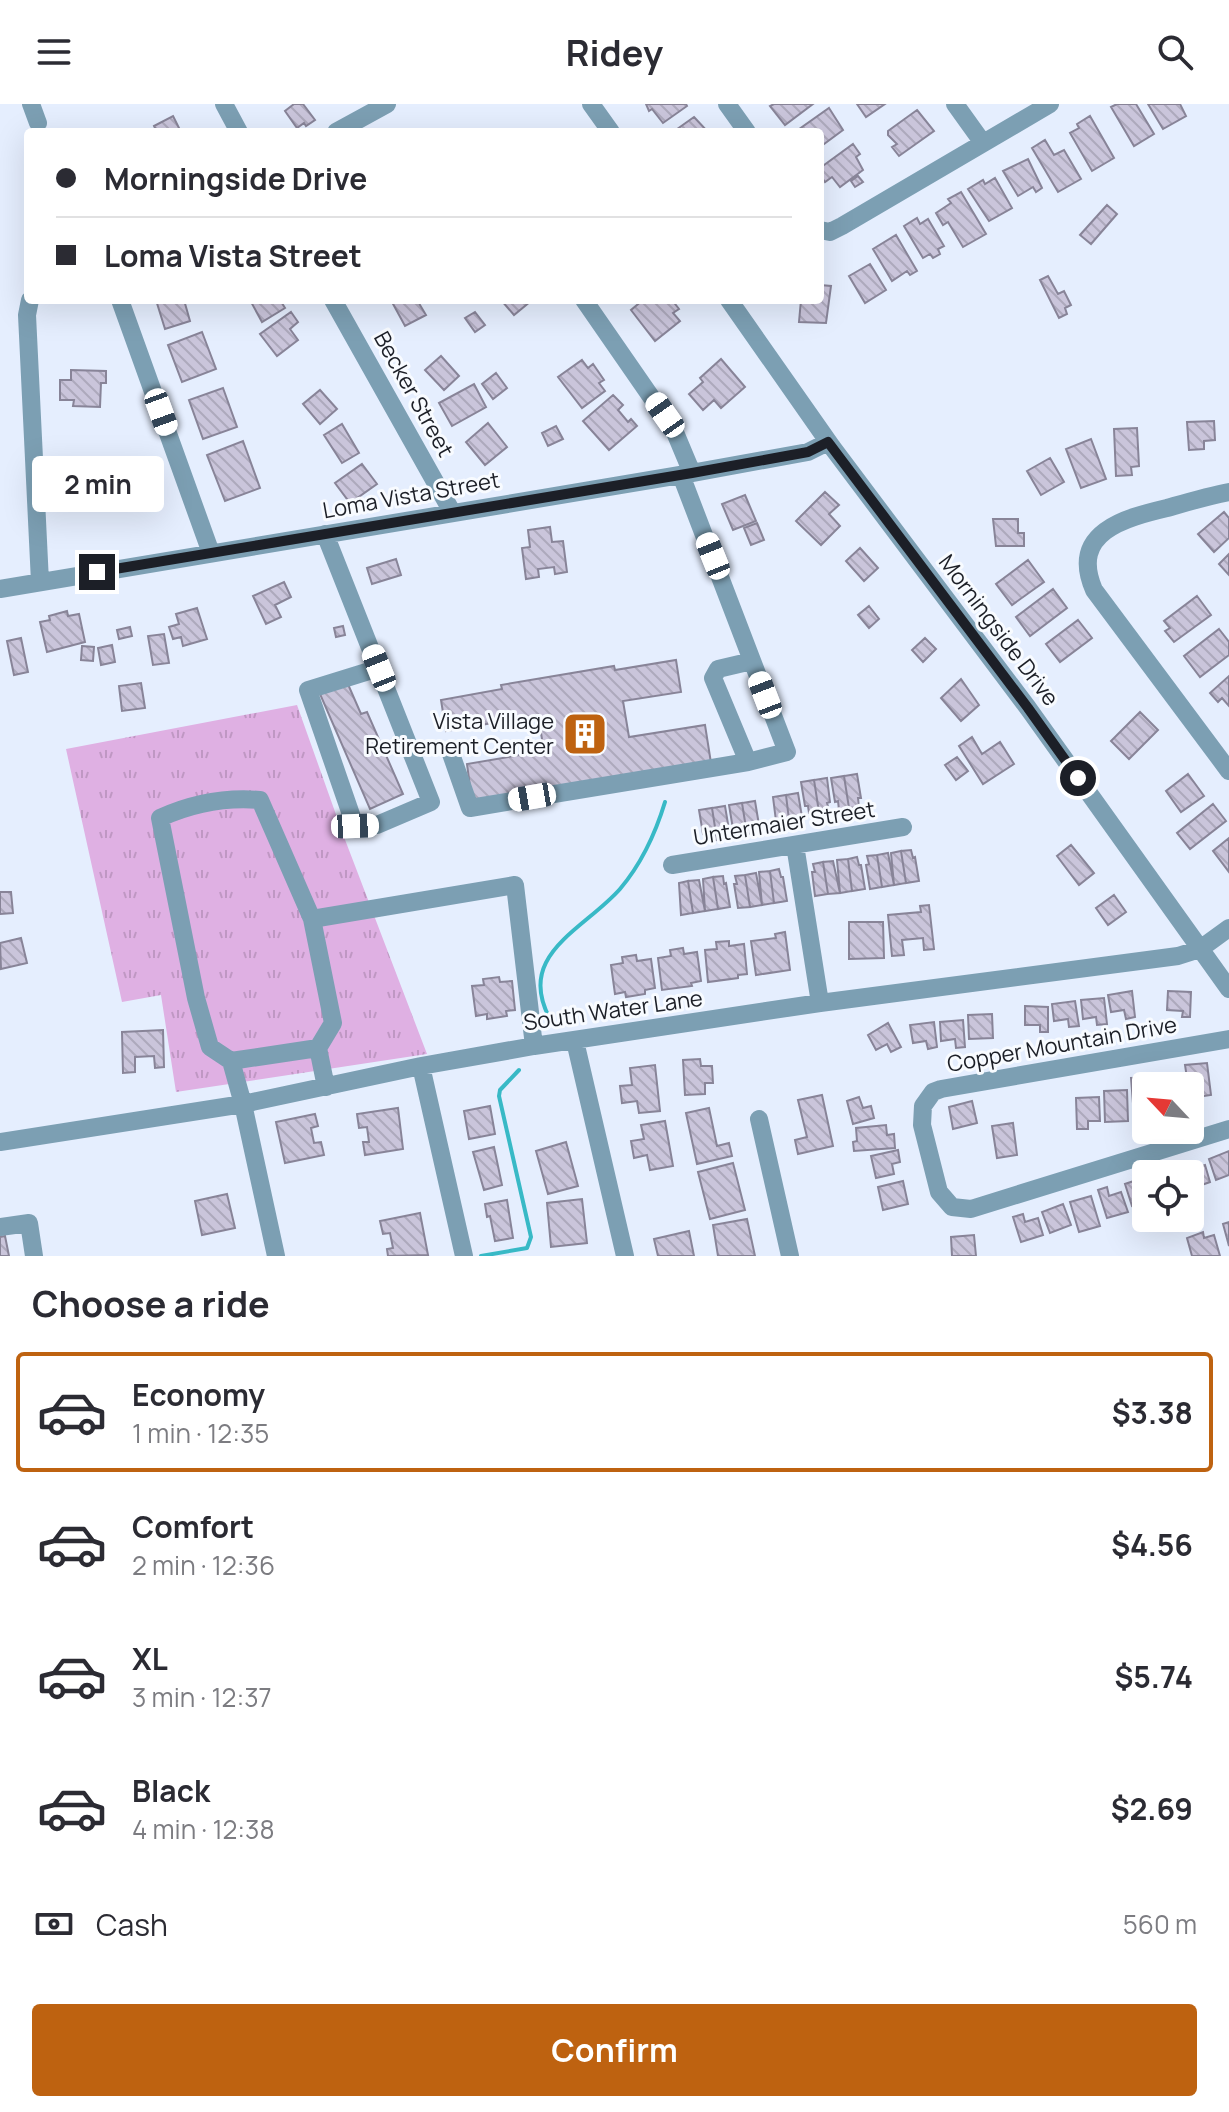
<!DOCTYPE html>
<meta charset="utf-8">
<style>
body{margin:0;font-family:Manrope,sans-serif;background:#f7f7f7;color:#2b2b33;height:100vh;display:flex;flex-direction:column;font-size:30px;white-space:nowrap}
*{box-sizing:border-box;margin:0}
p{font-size:26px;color:#7c7c81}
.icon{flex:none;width:44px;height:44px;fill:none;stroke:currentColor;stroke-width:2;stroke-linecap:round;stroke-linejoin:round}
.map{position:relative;height:1152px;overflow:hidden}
.sheet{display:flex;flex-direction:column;background:#fff;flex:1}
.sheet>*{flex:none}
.top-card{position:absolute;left:24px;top:24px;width:800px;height:176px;border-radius:8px;box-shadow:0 8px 32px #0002;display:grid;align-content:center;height:176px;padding:0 32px;background:#fff}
.needle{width:52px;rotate:296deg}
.fabs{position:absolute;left:1132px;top:968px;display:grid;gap:16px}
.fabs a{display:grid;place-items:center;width:72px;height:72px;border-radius:8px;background:#fff;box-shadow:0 8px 32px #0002;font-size:40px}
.end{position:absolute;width:36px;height:36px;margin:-18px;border:10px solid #1c1f27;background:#fff;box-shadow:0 0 0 4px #fff}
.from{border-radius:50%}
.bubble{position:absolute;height:56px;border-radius:8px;background:#fff;box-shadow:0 8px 32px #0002;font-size:26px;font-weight:700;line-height:56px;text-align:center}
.car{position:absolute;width:24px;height:48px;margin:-24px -12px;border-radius:10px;box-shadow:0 0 6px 2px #0007;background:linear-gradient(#fff 24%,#345 0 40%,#fff 0 76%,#345 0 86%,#fff 0)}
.top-card b{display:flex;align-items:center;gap:28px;height:76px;font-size:30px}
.top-card b+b{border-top:2px solid #e1e1e2}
.top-card i{width:20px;height:20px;background:#2b2b33}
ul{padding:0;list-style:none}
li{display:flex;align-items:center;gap:24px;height:120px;margin:0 16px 12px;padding:0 16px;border:4px solid transparent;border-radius:8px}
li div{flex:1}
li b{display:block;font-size:30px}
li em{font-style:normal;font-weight:700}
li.on{border-color:#be6210}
li>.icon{width:72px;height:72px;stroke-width:1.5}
h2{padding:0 32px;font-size:36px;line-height:96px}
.pay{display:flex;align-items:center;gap:20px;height:88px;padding:0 32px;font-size:30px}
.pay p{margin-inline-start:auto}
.cta{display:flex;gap:16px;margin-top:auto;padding:16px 32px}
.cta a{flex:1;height:92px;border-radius:8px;background:#be6210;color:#fff;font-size:32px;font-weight:700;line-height:92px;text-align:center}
header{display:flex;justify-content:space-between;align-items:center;height:104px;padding:0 32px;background:#fff;font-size:36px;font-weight:700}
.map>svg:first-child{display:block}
.grass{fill:url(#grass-tufts)}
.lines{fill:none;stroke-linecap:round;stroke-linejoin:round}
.stream{stroke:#38b9c6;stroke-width:4}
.building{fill:url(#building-back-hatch);stroke:#888498;stroke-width:2}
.minor{stroke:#7c9fb3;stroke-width:18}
.route{stroke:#1c1f27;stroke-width:10}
.labels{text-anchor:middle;stroke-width:6;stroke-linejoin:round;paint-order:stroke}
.street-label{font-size:22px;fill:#1c1f27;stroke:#f8fbff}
.poi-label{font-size:22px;fill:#1c1f27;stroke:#f8fbff;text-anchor:end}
</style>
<header><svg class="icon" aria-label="menu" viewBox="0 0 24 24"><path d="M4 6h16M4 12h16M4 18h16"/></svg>Ridey<svg class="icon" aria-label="search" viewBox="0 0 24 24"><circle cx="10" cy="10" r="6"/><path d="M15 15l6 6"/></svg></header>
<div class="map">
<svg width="1229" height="1152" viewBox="0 0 1229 1152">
<defs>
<pattern id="grass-tufts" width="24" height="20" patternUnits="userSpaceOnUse" patternTransform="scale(2)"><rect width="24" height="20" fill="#dfb0e3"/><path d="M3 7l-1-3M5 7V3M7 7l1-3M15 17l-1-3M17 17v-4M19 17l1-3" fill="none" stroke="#bf97c3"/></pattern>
<pattern id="building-back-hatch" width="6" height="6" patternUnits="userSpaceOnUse" patternTransform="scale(2)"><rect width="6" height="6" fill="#cac5db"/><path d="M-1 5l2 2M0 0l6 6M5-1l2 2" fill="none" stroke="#ada9bc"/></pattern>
</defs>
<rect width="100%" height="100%" fill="#e5eefe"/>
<path class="grass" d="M297,601L344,733L427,950L176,988L161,891L122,898L66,645Z"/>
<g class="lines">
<path class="stream" d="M554,922C510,852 583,827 620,785C642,759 655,731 665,698
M481,1152L527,1144L531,1133L499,992L500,986L519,966"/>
</g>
<path class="building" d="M294,0H303L315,16L306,22L304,19L297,24L285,7Z
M646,0H686L687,2L663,19L652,5L649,7Z
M774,0H813L785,21L770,2Z
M857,0H885L866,13Z
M1117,0H1136L1154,30L1134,42L1111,3Z
M1148,0H1180L1186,12L1163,25Z
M829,4L843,26L820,43V28H795Z
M917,6L934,27L899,52L892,43L897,40L888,31V27Z
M173,12L181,28H157L154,22Z
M1090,12L1114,54L1092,67L1070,29L1079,24L1077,20Z
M694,13L708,28H673Z
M1045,36L1054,51L1064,46L1081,75L1058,88L1032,44Z
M853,40L860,50L856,53L863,66L840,83L832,73L825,78L820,71V64Z
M1028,55L1042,84L1036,88L1033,83L1018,92L1003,67Z
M858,72L863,78L855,83L851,77Z
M995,74L1012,104L989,117L968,85L983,76L985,80Z
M961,88L986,130L963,143L948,118L943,121L936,109L951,99L948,95Z
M1107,101L1117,110L1091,140L1080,131Z
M917,114L920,120L928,115L944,142L938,145L940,150L933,154L930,150L923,154L904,122Z
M896,131L917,167L910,171L907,167L892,177L873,145Z
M870,160L886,186L865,199L849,172Z
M1048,172L1058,190L1064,187L1071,201L1065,204L1067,210L1059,214L1040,176Z
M820,181L831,182L826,219L799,218L801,196H820Z
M156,196H184L190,217L165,225Z
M250,196H280L285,204L262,218Z
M395,196H417L426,211L405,222L392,198Z
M501,196H531V197L514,211Z
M643,196H672L679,205L673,209L680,217L655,237L631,206Z
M291,208L298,218L290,225L298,236L277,252L260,230Z
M475,208L485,221L475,228L465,214Z
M202,228L216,265L182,278L168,241Z
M441,252L459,272L444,286L425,266Z
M721,255L745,283L721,304L714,296L703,306L689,290L703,278L700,274Z
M582,256L588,264L593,260L604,276L599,279L605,287L582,304L558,273Z
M71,266L106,267V279H101L100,303L73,302L74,296H60V276H71Z
M496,269L507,284L493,295L482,280Z
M474,280L486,303L452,322L439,299Z
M223,284L237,323L203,335L189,296Z
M320,286L337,305L320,320L303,300Z
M613,291L623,301L618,306L628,318L631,315L637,322L609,346L583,317Z
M1214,317L1215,336L1204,337V345L1189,346L1187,318Z
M488,319L507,343L485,361L466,338Z
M342,320L359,349L342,359L324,331Z
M556,322L563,335L548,342L542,329Z
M1137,324L1139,362L1131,363L1132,371L1116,372L1114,325Z
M1091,335L1106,375L1081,384L1066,345Z
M243,337L260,384L225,397L207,351Z
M1050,354L1064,378L1041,391L1027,367Z
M362,360L377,380L350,399L335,379Z
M71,363L92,369L88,383L68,377Z
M825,388L839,401L829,410L840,422L821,441L796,417Z
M745,391L756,417L733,426L722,400Z
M1224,408L1229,414V434L1214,448L1198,430Z
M993,415H1018V429H1024V442H996Z
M757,419L764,436L751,441L744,424Z
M550,423L552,438L563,437L567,468L555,470L554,463L538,465L539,473L526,475L522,444L530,443L528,426Z
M860,444L878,464L864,477L846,457Z
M1229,450V471L1219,460Z
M396,455L401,471L372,480L367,464Z
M1028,456L1044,478L1012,501L996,480Z
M284,478L291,493L275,501L281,513L266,520L253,492Z
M1053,485L1067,504L1030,532L1016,513Z
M1197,492L1211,511L1174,538L1165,527L1170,524L1164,517Z
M869,502L879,515L869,524L858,511Z
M197,504L207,535L183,542L181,533L173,535L169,523L179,520L176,510Z
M67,507L68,512L79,510L85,538L47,548L40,518L50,516L49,512Z
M1078,516L1092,534L1060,558L1046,540Z
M343,522L345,531L336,533L334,524Z
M130,523L132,532L119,535L117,526Z
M1219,525L1229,538V551L1200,573L1184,552Z
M164,530L169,559L153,561L148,532Z
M21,534L28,568L14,571L7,537Z
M925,534L936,545L923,558L912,546Z
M112,541L115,558L101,561L98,544Z
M82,542L94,543L93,557L81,556Z
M676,556L681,588L623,597L629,633L705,621L711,659L472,698L467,660L544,647L538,611L446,627L441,596L502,585L501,581L614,562L615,566Z
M1229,572V602L1222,594L1218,598L1210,589Z
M961,575L979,601L961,617L941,594Z
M347,578L361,610L367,608L403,690L370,705L320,590Z
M141,579L145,604L122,607L119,582Z
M1140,608L1158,626L1129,655L1111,637Z
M972,633L982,650L1000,638L1014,660L983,680L959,642Z
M957,653L968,667L956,676L945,661Z
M857,670L861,694H858L859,703L849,704L844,672Z
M1188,670L1204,692L1181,708L1166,687Z
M844,672L849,704L839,706L838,697L835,698L831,674Z
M827,674L830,698L827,699L829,706L819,708L814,676Z
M814,676L819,708L809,709L808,702H805L801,678Z
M798,689L802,713H799L800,722L790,724L786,691Z
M786,691L790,724L780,725L779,716L776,717L773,693Z
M755,697L759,721H756L757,729L747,730L742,699Z
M742,699L747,730L737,732L736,724L733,725L729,701Z
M1213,700L1226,717L1190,745L1177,729Z
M725,702L729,726H726L727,735L717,736L712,704Z
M712,704L717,736L707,738L706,729L703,730L699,706Z
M1229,734V768L1213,747Z
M1071,741L1094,769L1079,781L1057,752Z
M911,746L913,754L915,753L919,777L906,779L901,747Z
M901,747L906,779L894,781L891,749Z
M888,749L894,781L882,783L877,751Z
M877,751L882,783L870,785L866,761L869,760L867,752Z
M857,753L859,761H861L865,785L852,787L848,755Z
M848,755L852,787L840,789L837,756Z
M833,757L840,789L828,790L823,758Z
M823,758L828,790L815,792L812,768H815L813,760Z
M779,765L781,773H783L787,797L774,799L770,767Z
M770,767L774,799L762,801L759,768Z
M756,769L762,801L750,803L745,771Z
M745,771L750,803L738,804L734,780H737L735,772Z
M723,772L724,780L726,779L730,803L718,805L713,773Z
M713,773L718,805L705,807L703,775Z
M699,776L705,807L693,809L688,777Z
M688,777L693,809L681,811L679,779Z
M0,788H11L13,809L0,810Z
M1114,791L1126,808L1108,821L1096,804Z
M929,801L934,845L924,846L923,834L902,836L904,851L892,852L888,811L921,808L920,802Z
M849,818H883L884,854L849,855Z
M785,828L790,866L756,871L751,837L776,834L775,830Z
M21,834L27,859L1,865L0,839Z
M729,837V842L744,840L747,870L738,871V874L708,878L705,846L717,845L716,838Z
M683,844L684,850L697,848L701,877L691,879L692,882L662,886L658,854L671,852L670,846Z
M636,851L637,857L651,855L655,884L645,886V890L626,893L625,888L615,890L611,861L623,859L622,853Z
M499,873L500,878L512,877L515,906L506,907L507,912L487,915V910L476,912L472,882L484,881L483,875Z
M1132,887L1135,913L1126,915L1124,906L1111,908L1108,891Z
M1168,887L1191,888L1190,913H1182L1183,907L1167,906Z
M1104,894L1107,920L1097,921L1096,913L1083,915L1081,896Z
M1075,897L1079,922L1069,923L1068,915L1054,917L1052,900Z
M1025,902L1048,903V928H1040V921H1025Z
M992,910L993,934L969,935L968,911Z
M963,916L965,943L956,944L955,935L941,937L940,918Z
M934,918L937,943L928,945L926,937L913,939L910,921Z
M888,919L901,943L891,948L887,940L876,946L868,931Z
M163,926L164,963L155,964L154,952L135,953V968L123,969L122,928Z
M700,955L701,962H712L713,979H705V990L685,991L683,956Z
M1207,959L1211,991L1190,994L1185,961Z
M655,961L660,1007L639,1009L637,997L622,999L620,982L632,981L630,964Z
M1151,973L1152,982H1146V1011L1134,1012L1131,974Z
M1127,986L1128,1017L1105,1018L1104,987Z
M822,991L833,1042L798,1050L795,1036L807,1033L798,996Z
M859,993L863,1004L871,1002L874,1014L853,1020L847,997Z
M1099,993L1100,1017H1088V1025H1077L1076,994Z
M972,997L977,1019L953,1025L949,1003Z
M490,1002L495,1030L469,1035L464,1007Z
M398,1004L403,1045L365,1051L363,1038H369L367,1023L359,1024L357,1010Z
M709,1004L717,1042L729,1039L732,1052L697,1060L686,1009Z
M315,1010L318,1022L311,1024L314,1039L321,1038L324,1051L285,1059L276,1018Z
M665,1017L673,1062L650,1066L647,1051L634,1054L631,1037L644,1035L641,1021Z
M1013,1019L1017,1051L997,1054L992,1022Z
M886,1021L887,1031L894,1030L895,1044L854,1047L853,1038L857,1037L856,1024Z
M566,1038L578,1082L548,1090L536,1047Z
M494,1043L502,1081L484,1086L473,1048Z
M898,1046L900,1058L892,1060L894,1070L876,1074L871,1052Z
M1229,1047V1071L1216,1076L1209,1055Z
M733,1059L745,1106L710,1115L698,1068Z
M1190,1060L1192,1065L1205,1061L1210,1078L1190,1085V1070H1183L1181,1063Z
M1146,1073V1097L1132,1102L1125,1080Z
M903,1077L908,1100L883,1106L878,1083Z
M1107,1083L1109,1092L1121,1088L1128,1108L1107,1114L1098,1086Z
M227,1090L235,1124L202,1131L195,1097Z
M1091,1092L1100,1122L1079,1128L1070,1098Z
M582,1095L587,1139L551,1143L547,1099Z
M507,1096L513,1134L495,1137L490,1112L487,1113L485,1100Z
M1063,1100L1071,1121L1050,1129L1042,1108Z
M420,1109L428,1151L388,1152L387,1145L393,1144L390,1129L383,1130L380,1117Z
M1023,1110L1025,1118L1038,1114L1043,1131L1021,1138L1013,1113Z
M747,1115L755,1152H718L713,1121Z
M1229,1118V1142L1223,1120Z
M689,1127L694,1152H658L654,1135Z
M1203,1128L1204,1134L1214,1131L1220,1152H1192L1187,1134Z
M974,1131L976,1152H952L951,1133Z
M5,1132L9,1152H0V1133Z"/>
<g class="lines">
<path class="minor" d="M31,0L38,19
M224,0L239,28
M591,0L611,28
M727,0L747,28
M955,0L983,39
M336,28L387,0
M820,126L830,128L842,122L1050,0
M30,196L27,211L40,478
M120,196L211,449
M333,196L452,408
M584,196L674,326L692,369
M729,196L832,343L1028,604L1229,885
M1229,388C1208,392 1188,398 1167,404C1125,414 1069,428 1094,486L1229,667
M325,430L431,698L377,721L355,722L308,586L379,564
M0,485L692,369L808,348L828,338
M450,647L470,704L748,658L787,648L681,371
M748,658L713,574L718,565L752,557
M795,741L820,899
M672,761L903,723
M312,815L515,781L534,942
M1229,935L941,985L933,988L923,1002L922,1021L939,1088L952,1103L971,1105L1229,1025
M575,937L625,1152
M231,957L318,944
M421,962L464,1152
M759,1015L790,1152
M0,1038L243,1000L421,962L534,942L820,899L1178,852L1200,845L1229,824
M0,1123L29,1119L34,1152
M276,1152L243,1000L231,957L210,943L196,894L160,714C193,699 224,693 260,696L312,815L333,919L318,944L326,983"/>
</g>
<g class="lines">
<path class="route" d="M97,468L692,369L808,348L828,338L1028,604L1078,674"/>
</g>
<defs>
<g id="building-square" transform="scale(2.3)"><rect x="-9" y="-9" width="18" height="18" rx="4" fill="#be6210" stroke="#f8fbff"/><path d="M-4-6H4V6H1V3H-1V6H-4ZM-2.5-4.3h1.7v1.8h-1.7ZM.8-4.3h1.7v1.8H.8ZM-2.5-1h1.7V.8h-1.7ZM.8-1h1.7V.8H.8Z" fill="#fff"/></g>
</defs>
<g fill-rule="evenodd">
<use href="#building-square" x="585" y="630"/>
</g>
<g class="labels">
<g class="street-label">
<text transform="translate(414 290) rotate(61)" y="8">Becker Street</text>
<text transform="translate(411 391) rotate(-10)" y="8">Loma Vista Street</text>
<text transform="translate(999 526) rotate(53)" y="8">Morningside Drive</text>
<text transform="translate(784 719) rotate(-9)" y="8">Untermaier Street</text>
<text transform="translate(613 906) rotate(-8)" y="8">South Water Lane</text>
<text transform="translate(1062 940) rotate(-10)" y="8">Copper Mountain Drive</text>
</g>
<g class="poi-label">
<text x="554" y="625">Vista Village<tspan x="554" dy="25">Retirement Center</tspan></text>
</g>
</g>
</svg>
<div class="fabs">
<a><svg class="needle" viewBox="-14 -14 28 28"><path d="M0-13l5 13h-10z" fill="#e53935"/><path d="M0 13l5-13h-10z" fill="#7c7c81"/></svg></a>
<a><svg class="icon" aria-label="locate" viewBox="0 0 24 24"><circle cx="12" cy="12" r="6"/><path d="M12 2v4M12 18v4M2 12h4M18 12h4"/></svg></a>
</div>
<i class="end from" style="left:1078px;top:674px"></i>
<i class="end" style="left:97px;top:468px"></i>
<div class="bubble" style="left:32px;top:352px;width:132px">2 min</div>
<i class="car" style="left:161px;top:308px;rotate:160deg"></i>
<i class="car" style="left:665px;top:311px;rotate:325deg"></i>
<i class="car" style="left:713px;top:452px;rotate:338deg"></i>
<i class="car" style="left:379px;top:564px;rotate:338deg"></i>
<i class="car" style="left:765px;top:591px;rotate:339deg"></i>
<i class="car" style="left:532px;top:693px;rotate:260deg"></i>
<i class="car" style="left:355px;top:722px;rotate:88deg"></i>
<div class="top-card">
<b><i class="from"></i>Morningside Drive</b>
<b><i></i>Loma Vista Street</b>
</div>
</div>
<section class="sheet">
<h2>Choose a ride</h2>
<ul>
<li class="on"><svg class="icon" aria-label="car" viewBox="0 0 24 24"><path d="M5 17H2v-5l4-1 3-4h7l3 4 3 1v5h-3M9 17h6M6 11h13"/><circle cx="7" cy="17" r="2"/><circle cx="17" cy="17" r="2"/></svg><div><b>Economy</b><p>1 min · 12:35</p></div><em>$3.38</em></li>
<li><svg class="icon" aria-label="car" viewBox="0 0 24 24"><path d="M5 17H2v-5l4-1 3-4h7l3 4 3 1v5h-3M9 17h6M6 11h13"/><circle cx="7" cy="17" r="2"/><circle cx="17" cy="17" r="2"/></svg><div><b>Comfort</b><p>2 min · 12:36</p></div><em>$4.56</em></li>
<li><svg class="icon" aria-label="car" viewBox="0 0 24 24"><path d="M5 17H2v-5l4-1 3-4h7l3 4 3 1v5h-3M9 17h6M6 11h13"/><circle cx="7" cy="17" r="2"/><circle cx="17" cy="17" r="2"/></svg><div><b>XL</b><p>3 min · 12:37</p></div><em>$5.74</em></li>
<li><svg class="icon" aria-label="car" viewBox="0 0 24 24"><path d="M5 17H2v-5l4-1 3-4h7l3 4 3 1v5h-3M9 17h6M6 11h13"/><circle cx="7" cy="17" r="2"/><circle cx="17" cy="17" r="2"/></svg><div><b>Black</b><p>4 min · 12:38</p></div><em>$2.69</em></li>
</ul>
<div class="pay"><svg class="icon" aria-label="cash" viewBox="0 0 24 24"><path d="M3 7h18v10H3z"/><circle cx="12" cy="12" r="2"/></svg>Cash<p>560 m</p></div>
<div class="cta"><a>Confirm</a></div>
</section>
